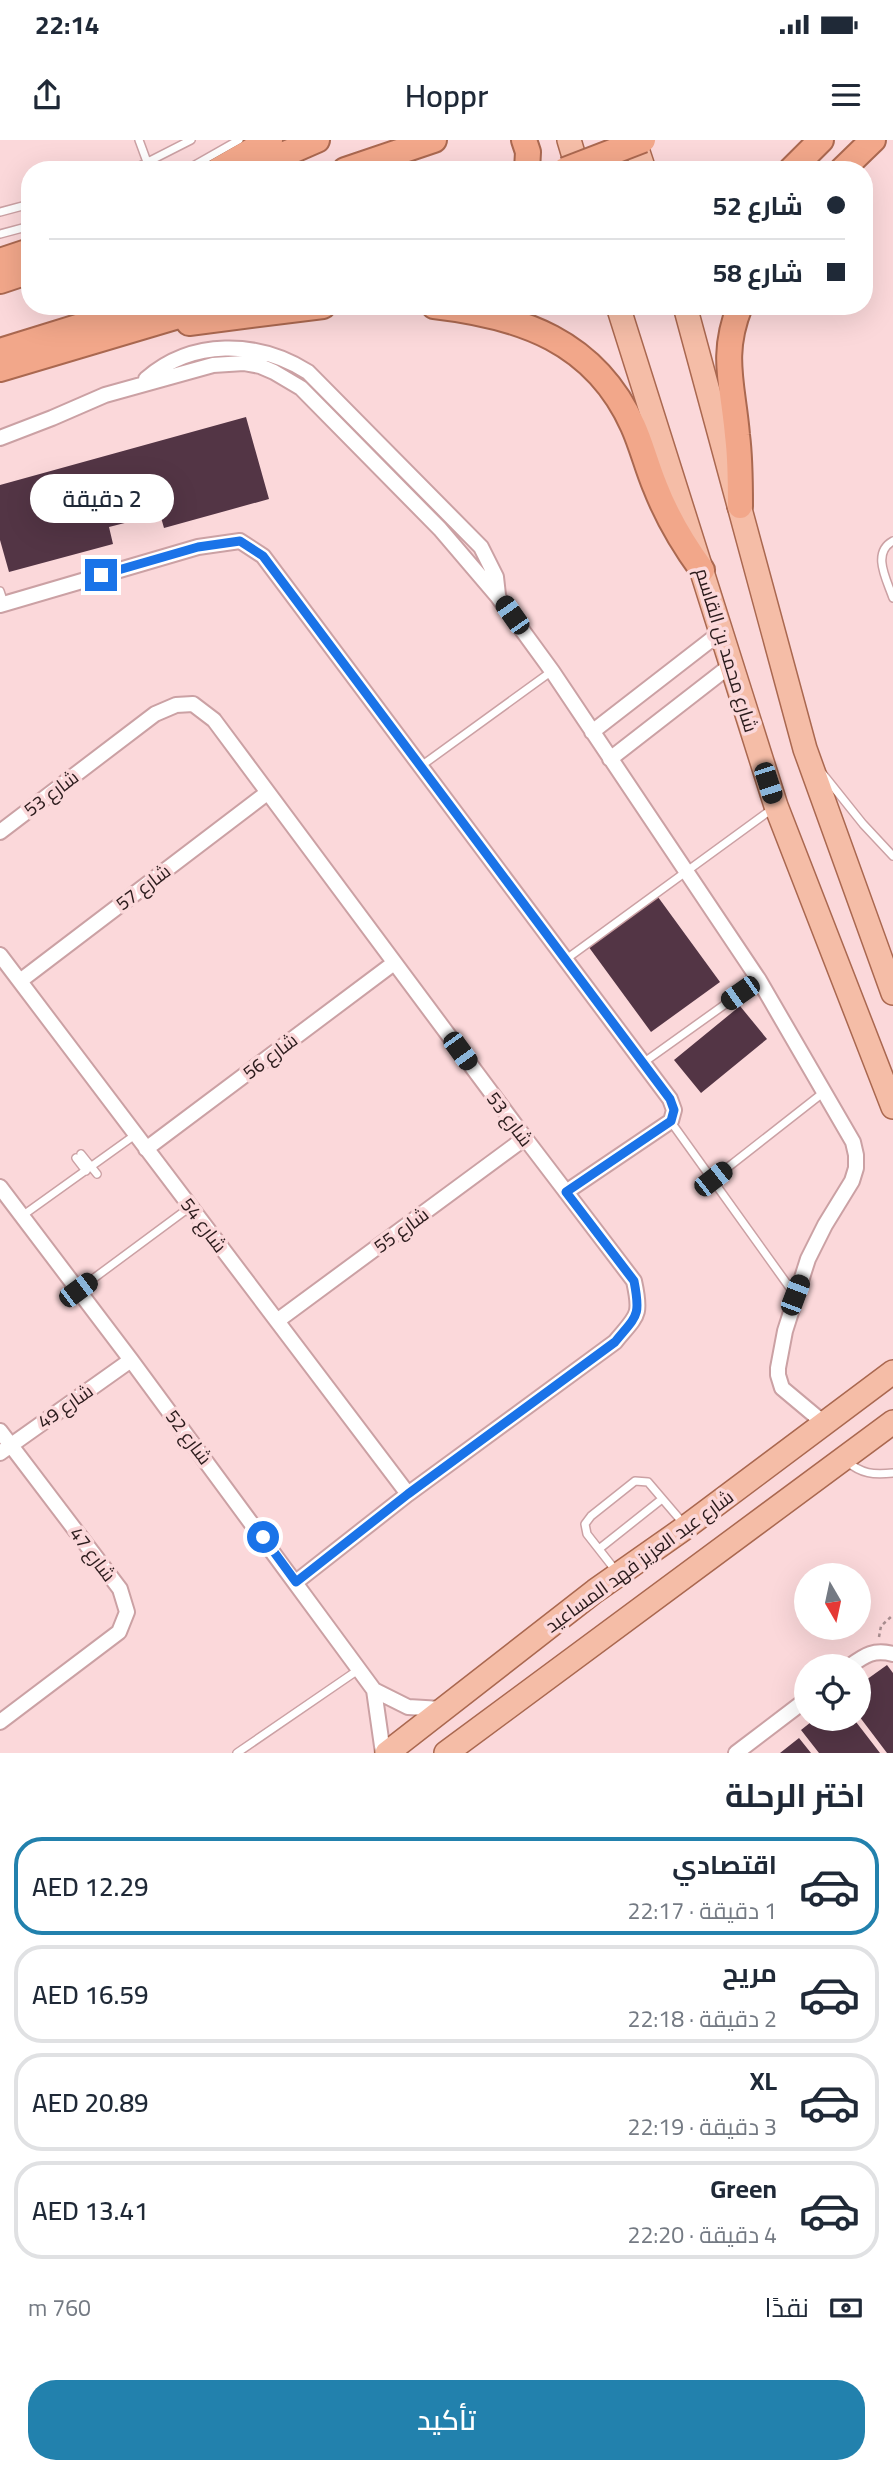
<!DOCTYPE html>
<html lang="ar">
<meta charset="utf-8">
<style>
body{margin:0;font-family:Georgia,Cairo,serif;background:#f6f6f7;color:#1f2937;direction:rtl;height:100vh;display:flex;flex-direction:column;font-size:26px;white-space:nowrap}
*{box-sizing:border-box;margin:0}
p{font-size:23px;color:#747a83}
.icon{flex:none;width:38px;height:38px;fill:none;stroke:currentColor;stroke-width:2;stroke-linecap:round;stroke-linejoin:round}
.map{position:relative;height:1613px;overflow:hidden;direction:ltr}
.sheet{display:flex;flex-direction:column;background:#fff;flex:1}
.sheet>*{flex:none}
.top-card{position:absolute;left:21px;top:21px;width:852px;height:154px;border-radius:28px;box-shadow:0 7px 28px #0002;direction:rtl;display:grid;align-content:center;height:154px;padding:0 28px;background:#fff}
.needle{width:46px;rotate:171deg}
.fabs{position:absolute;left:794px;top:1423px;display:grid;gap:14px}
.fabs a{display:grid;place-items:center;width:77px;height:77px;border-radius:50%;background:#fff;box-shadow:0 7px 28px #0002;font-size:35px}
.end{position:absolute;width:32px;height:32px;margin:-16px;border:9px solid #1a73e8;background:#fff;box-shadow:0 0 0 4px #fff}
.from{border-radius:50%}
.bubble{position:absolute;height:49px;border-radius:24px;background:#fff;box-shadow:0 7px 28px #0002;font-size:23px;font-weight:600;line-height:49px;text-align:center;direction:rtl}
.car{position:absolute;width:21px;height:42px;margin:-21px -10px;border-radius:9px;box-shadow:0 0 5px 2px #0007;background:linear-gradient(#222 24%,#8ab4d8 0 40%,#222 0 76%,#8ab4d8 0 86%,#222 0)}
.top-card b{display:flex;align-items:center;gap:24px;height:66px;font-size:26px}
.top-card b+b{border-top:2px solid #e0e1e3}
.top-card i{width:18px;height:18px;background:#1f2937}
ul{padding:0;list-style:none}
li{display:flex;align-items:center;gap:21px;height:98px;margin:0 14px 10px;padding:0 14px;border:4px solid #e0e1e3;border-radius:28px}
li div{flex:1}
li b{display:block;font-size:26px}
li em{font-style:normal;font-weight:600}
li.selected{border-color:#2281ad}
li>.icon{width:63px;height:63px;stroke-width:1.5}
h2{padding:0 28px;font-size:32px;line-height:84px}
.pay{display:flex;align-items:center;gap:18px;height:77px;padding:0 28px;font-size:26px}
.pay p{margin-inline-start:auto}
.primary-button{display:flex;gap:14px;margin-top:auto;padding:14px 28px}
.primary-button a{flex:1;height:80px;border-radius:28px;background:#2281ad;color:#fff;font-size:28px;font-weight:600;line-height:80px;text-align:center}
.status{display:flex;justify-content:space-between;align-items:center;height:49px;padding:0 35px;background:#fff;direction:ltr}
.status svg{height:19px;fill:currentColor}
header{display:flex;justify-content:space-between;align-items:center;height:91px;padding:0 28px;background:#fff;font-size:32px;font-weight:600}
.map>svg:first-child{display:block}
.building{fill:#533545}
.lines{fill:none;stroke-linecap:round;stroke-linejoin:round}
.service-casing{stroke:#cba1a4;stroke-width:10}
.minor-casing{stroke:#cba1a4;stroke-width:18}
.primary-casing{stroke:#aa6850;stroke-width:26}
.trunk-casing{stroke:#aa6850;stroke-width:28}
.path{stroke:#a88d8f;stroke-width:2.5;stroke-dasharray:3.5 3.5;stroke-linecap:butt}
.service{stroke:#fff;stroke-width:7}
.minor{stroke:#fff;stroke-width:14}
.primary{stroke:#f5bda7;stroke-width:23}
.trunk{stroke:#f2a78a;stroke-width:24}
.trunk-bridge-casing{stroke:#aa6850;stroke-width:28;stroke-linecap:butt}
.trunk-bridge{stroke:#f2a78a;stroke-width:24}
.route{stroke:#1a73e8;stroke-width:9}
.labels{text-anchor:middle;stroke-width:7;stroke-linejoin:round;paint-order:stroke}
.street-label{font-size:19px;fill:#2b1b1c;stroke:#fbd8da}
</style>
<div class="status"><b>22:14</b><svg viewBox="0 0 49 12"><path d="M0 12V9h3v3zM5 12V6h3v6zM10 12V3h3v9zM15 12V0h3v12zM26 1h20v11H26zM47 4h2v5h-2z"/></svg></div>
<header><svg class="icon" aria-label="menu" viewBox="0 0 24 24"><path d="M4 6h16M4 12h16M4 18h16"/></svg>Hoppr<svg class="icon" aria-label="share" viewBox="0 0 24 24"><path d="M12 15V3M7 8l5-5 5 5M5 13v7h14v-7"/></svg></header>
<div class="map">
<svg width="893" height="1613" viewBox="0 0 893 1613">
<rect width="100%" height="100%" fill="#fbd8da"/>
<path class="building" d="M246,277L269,359L164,388L160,374L109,387L113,404L9,432L0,400V345Z
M658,757L720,842L651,892L588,806Z
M740,866L767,899L701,953L674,920Z
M887,1525L893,1533V1613H887L859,1576V1545Z
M816,1578H853L880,1613H819L801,1590Z
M799,1598L811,1613H780Z"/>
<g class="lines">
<g class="service-casing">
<path id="service" d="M139,0L150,30
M132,30L191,0
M186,30L239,0
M0,72L30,64
M0,94L30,86
M893,401C871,413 887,440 893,458
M0,451L4,463
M421,626L552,531
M823,634L863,684L893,716
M565,820L772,669
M643,923L759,840
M671,982L795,1155
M81,1014L97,1034
M76,1018L86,1031
M713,1039L824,952
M22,1076L135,995
M78,1150L190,1067
M846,1321C862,1334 873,1335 893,1333
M599,1409L662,1359
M616,1431L587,1394L585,1384L591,1376L635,1341L648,1342L683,1383
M237,1613L358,1530"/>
</g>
<g class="minor-casing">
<path id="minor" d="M146,239C192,199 257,200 308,232L481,407L496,437L498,455
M0,298L52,278L105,255L213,225L244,223L260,226L274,232L301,248L440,389L498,457L552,531L759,840L853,1002L856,1015V1028L852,1041L825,1085L808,1119L785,1191L778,1228V1235L782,1248L825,1284
M0,465L198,407L240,401L263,416L670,959L674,970L671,981L566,1052
M592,592L721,492
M610,619L731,525
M0,692L155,574L176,565L193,564L214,580L525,998L634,1141C642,1177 637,1175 615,1202L408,1354L296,1442
M0,815L408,1354
M20,841L267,653
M146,1009L394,823
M0,1047L131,1220L374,1550L408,1567L442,1569
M277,1181L525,998
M0,1291L120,1449L127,1472L119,1492L0,1582
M0,1313L131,1220
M850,1526C865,1515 874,1509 893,1514
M374,1550L383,1613
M736,1613L807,1559"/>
</g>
<g class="primary-casing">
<path id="primary" d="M569,0L578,30
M634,0L644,30
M618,166L776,666L893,967
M685,166L805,609L893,853
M387,1613L595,1451L686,1387L893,1232
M446,1613L893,1282"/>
</g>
<g class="trunk-casing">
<path id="trunk" d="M524,0L528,12L527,30
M218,30L270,0
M248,30L317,0
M345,30L434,0
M791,30L821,0
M842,30L873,0
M0,121L30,111
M0,141L30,131
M434,166C521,176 595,201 633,286C642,306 647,327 655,346C667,377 683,404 702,430
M740,166C720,215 733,246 737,295C740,318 740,342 740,366
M189,183L323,166
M0,211L145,166
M0,229L212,166"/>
</g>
<path class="path" d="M879,1497L881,1486L893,1475"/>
<use href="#service" class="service"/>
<use href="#minor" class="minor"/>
<use href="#primary" class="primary"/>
<use href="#trunk" class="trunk"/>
<g class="trunk-bridge-casing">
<path id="trunk-bridge" d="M565,30L643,0"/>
</g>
<use href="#trunk-bridge" class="trunk-bridge"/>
</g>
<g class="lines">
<path class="route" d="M101,435L198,407L240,401L263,416L670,959L674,970L671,981L566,1052L634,1141C641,1177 637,1175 615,1202L408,1354L296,1442L263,1397"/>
</g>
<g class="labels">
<g class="street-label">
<text transform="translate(727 510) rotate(73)" y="7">شارع محمد بن القاسم</text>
<text transform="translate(51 653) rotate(-37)" y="7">شارع 53</text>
<text transform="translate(143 747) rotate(-37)" y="7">شارع 57</text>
<text transform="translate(270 916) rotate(-37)" y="7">شارع 56</text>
<text transform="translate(510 979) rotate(53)" y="7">شارع 53</text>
<text transform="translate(204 1085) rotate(53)" y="7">شارع 54</text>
<text transform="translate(401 1090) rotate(-36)" y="7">شارع 55</text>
<text transform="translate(65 1266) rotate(-35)" y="7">شارع 49</text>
<text transform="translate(189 1297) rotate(53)" y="7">شارع 52</text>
<text transform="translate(93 1414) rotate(53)" y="7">شارع 47</text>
<text transform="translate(639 1421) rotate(-36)" y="7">شارع عبد العزيز فهد المساعيد</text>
</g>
</g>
</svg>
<div class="fabs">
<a><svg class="needle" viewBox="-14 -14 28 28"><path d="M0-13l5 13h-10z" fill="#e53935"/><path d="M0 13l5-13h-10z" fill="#747a83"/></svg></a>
<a><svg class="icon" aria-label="locate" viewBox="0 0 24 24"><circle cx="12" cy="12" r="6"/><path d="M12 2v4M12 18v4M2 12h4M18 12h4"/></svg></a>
</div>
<i class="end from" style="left:263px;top:1397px"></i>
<i class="end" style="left:101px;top:435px"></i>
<div class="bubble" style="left:30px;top:334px;width:144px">2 دقيقة</div>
<i class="car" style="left:512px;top:475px;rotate:325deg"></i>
<i class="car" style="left:768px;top:643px;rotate:162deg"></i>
<i class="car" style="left:740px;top:853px;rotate:235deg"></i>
<i class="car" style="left:460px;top:911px;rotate:144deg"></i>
<i class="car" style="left:713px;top:1039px;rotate:52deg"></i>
<i class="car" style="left:78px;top:1150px;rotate:53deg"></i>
<i class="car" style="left:795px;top:1155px;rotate:21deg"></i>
<div class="top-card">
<b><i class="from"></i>شارع 52</b>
<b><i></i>شارع 58</b>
</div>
</div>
<section class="sheet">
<h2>اختر الرحلة</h2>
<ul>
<li class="selected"><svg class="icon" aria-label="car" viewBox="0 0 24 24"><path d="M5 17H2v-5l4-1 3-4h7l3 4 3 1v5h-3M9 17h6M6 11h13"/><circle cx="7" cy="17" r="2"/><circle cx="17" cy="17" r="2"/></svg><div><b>اقتصادي</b><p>1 دقيقة · 22:17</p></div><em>AED 12.29</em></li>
<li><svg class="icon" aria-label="car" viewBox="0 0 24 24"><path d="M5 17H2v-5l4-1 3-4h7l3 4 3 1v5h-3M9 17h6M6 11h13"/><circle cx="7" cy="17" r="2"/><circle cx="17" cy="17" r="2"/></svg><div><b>مريح</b><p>2 دقيقة · 22:18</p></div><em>AED 16.59</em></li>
<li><svg class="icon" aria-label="car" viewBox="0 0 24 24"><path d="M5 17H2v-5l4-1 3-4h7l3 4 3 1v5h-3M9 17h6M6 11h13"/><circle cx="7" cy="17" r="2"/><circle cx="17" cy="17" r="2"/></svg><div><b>XL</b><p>3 دقيقة · 22:19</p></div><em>AED 20.89</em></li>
<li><svg class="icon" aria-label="car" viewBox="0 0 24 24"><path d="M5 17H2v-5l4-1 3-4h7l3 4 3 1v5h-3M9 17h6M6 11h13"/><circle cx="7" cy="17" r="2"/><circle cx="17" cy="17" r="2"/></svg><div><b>Green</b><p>4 دقيقة · 22:20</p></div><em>AED 13.41</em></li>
</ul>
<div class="pay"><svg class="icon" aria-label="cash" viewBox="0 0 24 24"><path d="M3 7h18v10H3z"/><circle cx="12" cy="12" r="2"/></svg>نقدًا<p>760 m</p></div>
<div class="primary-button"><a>تأكيد</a></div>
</section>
